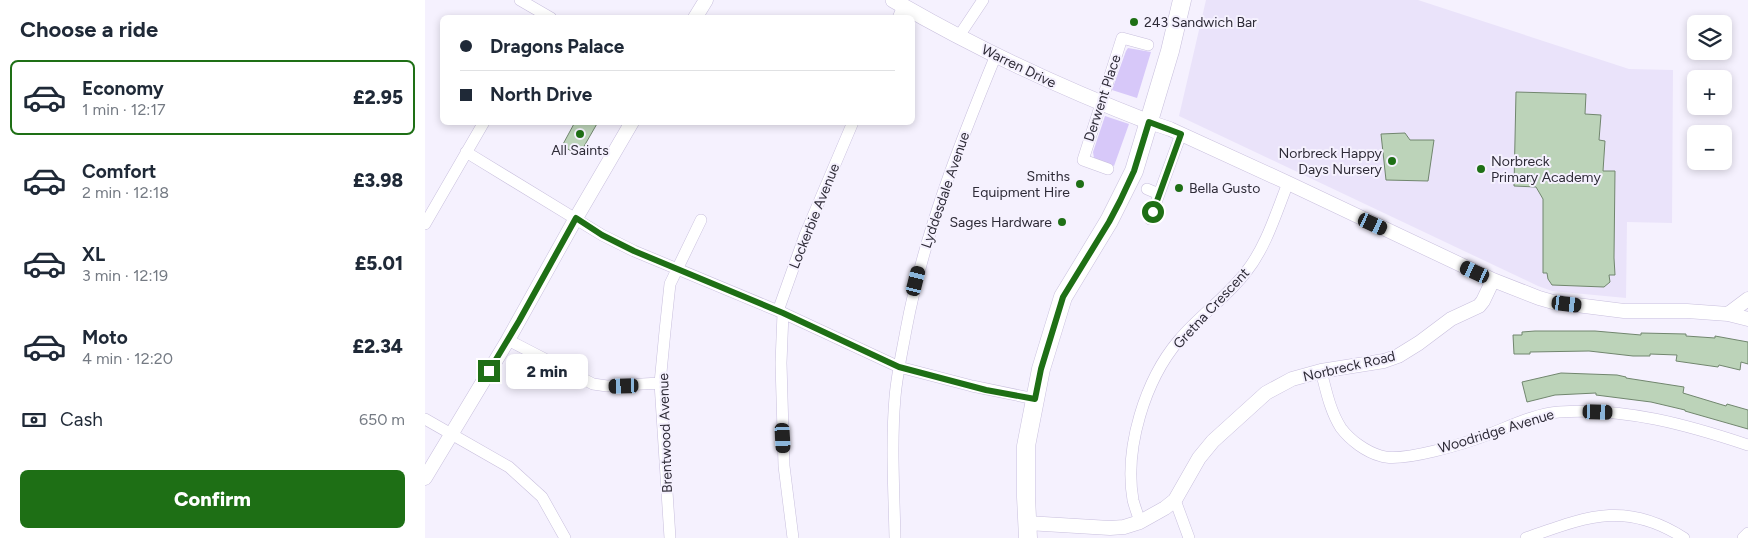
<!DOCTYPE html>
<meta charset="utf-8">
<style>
body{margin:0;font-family:Figtree,sans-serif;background:#f2f2f3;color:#1f2937;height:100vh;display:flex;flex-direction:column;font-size:19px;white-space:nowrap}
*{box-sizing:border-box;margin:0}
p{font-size:16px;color:#747a83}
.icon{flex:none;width:28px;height:28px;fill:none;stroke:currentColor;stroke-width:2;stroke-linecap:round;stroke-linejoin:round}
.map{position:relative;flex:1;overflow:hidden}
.drawer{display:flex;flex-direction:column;background:#fff;width:425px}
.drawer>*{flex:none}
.hud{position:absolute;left:15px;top:15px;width:475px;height:110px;border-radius:8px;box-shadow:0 2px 8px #0003;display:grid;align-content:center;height:110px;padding:0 20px;background:#fff}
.buttons{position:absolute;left:1262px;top:15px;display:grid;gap:10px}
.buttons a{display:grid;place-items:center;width:45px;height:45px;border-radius:8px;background:#fff;box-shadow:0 2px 8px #0003;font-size:25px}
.end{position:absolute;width:22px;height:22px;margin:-11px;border:6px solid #1e6f15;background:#fff;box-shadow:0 0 0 2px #fff}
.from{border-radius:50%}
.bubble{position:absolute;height:35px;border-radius:8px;background:#fff;box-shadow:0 2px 8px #0003;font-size:16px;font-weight:800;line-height:35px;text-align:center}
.car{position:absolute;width:15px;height:30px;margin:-15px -8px;border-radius:6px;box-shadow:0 0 4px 1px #0007;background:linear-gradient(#222 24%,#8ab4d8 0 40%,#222 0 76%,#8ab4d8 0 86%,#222 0)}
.hud b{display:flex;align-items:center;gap:18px;height:48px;font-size:19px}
.hud b+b{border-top:1px solid #e0e1e3}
.hud i{width:12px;height:12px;background:#1f2937}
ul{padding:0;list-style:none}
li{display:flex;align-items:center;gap:15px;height:75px;margin:0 10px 8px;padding:0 10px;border:2px solid transparent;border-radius:8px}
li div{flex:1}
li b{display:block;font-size:19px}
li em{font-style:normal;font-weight:800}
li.on{border-color:#1e6f15}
li>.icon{width:45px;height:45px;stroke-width:1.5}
h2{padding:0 20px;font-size:22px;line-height:60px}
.pay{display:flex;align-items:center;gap:12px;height:55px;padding:0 20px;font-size:19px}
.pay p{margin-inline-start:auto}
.primary-button{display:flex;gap:10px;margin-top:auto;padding:10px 20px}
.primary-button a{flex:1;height:58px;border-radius:8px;background:#1e6f15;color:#fff;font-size:20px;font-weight:800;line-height:58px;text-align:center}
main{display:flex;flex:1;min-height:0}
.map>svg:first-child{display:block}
.built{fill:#eae3fa}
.green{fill:#d7c8f9}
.building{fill:#bcd3b9;stroke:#71866e}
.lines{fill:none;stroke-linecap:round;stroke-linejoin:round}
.minor-casing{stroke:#c8bfdd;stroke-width:12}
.tertiary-casing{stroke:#c8bfdd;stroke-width:15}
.secondary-casing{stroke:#c8bfdd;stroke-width:16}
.primary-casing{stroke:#c8bfdd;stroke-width:19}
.minor{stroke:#fff;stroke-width:11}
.tertiary{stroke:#fff;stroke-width:14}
.secondary{stroke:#fff;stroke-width:15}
.primary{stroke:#fff;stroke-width:18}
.route{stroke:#1e6f15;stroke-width:6}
.poi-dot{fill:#1e6f15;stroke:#f5f1fe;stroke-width:2}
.labels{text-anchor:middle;stroke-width:4;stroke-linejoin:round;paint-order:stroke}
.poi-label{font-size:14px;fill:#2e2b37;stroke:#f5f1fe;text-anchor:start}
.street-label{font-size:14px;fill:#2e2b37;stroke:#f5f1fe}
</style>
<main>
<section class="drawer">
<h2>Choose a ride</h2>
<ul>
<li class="on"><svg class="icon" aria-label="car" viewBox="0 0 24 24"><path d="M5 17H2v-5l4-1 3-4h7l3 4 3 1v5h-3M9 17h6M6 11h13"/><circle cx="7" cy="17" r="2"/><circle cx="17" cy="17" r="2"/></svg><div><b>Economy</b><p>1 min · 12:17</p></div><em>£2.95</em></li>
<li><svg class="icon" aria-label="car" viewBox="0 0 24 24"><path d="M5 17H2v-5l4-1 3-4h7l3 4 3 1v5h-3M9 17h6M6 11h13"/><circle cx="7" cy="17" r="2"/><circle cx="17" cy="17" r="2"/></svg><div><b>Comfort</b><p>2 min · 12:18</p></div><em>£3.98</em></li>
<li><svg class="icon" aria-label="car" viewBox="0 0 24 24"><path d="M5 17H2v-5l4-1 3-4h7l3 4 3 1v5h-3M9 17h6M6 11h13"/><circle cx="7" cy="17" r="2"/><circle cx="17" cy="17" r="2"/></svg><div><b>XL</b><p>3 min · 12:19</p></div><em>£5.01</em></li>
<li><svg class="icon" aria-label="car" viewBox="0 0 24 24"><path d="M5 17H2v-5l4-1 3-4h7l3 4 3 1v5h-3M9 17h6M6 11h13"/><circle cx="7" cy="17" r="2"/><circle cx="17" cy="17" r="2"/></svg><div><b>Moto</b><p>4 min · 12:20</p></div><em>£2.34</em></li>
</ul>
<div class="pay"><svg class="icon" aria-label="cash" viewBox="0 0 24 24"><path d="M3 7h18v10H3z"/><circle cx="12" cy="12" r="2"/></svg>Cash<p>650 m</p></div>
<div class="primary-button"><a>Confirm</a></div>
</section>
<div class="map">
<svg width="1323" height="538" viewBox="0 0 1323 538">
<rect width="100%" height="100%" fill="#f5f1fe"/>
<path class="built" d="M781,0H993L1204,69L1248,70L1247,223L1202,222L1201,298L1127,291L1113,286L754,116Z"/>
<path class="green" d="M703,48L726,52L712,98L687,90L701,51Z
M680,116L704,124L689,166L669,158L668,152Z"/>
<path class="building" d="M1091,92L1161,94L1160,114L1176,115L1174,140L1180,141L1178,171H1190L1189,258L1190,275H1184L1185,282L1179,287L1127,285L1123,279L1122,273H1118V199L1111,187L1089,186Z
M150,122H173L154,155L137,146Z
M980,133L985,140H1009L1003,181L961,180L956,134Z
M1110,331H1170L1216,335V333L1261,334V336L1290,338V336L1323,342V364L1316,362L1315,370L1294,365L1293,367L1251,361L1252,355L1225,354V356H1208L1164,351L1105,352V354H1089L1088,335H1097V332Z
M1136,373L1192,375L1201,377V378L1259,387L1258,393L1301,406L1302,404L1323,410V429L1260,411V410L1226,402L1171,395V393L1130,395L1102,402L1097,382Z"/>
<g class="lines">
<g class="minor-casing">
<path id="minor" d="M95,0L126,18
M473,18L478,6
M534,36L558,0
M41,152L177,235L209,251L358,313L474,367L547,386L610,399
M683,169L658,160L697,38L723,45
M722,189L734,194
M725,219L756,134
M0,224L59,122
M353,311L380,235L428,122
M358,313L356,363L359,466L368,538
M83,340L168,384L182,386L235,383
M896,371C901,390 905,411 916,428C925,440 941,452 956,456C977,463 1041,443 1062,435C1086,426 1109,414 1134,412C1199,407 1263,425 1323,445
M0,419L84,467L117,497L140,538
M750,500L764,538
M715,522C713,515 710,508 708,500C699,448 720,380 754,340C774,316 801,298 821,272C841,247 851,213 863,183
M245,538L235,383L240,331L245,284L276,220
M470,538C469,491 466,444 470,397C472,374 477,352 481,330C499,234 534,145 571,55
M1101,538C1161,517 1200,500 1259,538
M1318,538L1323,533"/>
</g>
<g class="tertiary-casing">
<path id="tertiary" d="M270,18L281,0
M724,122L745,129L863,183L1068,280L1114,298L1128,302L1199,311H1262L1303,314L1323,319
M1303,314L1323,299
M0,478L83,340L151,218L207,122
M602,523L685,528L699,527L715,522L740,508L750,500L774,458L788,441L841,393L867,379L896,371L959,361L973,356L994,343L1026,319L1054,306L1058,301L1068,280"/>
</g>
<g class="secondary-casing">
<path id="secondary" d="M468,0C550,48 636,88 724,122"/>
</g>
<g class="primary-casing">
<path id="primary" d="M603,538L601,497V446L616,369L638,297L684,221L709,171L745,51L757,0"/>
</g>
<use href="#minor" class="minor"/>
<use href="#tertiary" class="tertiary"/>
<use href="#secondary" class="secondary"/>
<use href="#primary" class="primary"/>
</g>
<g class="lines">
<path class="route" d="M64,371L94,321L151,218L177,235L209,251L358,313L474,367L561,390L610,399L616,369L638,297L684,222L695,201L709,171L724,122L756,134L728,212"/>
</g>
<g class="poi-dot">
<circle cx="709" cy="22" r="5"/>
<circle cx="155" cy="134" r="5"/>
<circle cx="967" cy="161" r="5"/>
<circle cx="1056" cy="169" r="5"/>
<circle cx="655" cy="184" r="5"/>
<circle cx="754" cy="188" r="5"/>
<circle cx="637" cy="222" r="5"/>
</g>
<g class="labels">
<g class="poi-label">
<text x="719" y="27">243 Sandwich Bar</text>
<text x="155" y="155" text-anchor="middle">All Saints</text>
<text x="957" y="158" text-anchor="end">Norbreck Happy<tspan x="957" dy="16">Days Nursery</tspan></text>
<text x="1066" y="166">Norbreck<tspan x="1066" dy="16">Primary Academy</tspan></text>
<text x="645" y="181" text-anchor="end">Smiths<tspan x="645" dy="16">Equipment Hire</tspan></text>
<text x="764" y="193">Bella Gusto</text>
<text x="627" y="227" text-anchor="end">Sages Hardware</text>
</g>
<g class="street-label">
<text transform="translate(594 66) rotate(26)" y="5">Warren Drive</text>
<text transform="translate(677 98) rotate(-72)" y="5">Derwent Place</text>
<text transform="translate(520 190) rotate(-71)" y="5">Lyddesdale Avenue</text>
<text transform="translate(389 216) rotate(-68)" y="5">Lockerbie Avenue</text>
<text transform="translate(786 308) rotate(-47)" y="5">Gretna Crescent</text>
<text transform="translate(924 366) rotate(-13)" y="5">Norbreck Road</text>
<text transform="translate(1071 431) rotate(-17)" y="5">Woodridge Avenue</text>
<text transform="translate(240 433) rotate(-92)" y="5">Brentwood Avenue</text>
</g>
</g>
</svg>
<div class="buttons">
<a><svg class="icon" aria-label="layers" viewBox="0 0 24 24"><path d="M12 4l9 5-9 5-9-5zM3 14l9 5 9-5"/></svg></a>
<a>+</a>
<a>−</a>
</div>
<i class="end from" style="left:728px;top:212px"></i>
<i class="end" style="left:64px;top:371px"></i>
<div class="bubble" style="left:81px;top:354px;width:82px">2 min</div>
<i class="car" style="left:948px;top:224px;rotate:115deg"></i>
<i class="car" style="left:1050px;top:272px;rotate:295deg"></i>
<i class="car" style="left:491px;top:281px;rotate:14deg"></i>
<i class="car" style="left:1142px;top:304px;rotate:97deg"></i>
<i class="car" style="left:199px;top:386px;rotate:268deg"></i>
<i class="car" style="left:1173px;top:412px;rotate:92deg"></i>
<i class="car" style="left:358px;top:438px;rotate:177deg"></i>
<div class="hud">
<b><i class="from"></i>Dragons Palace</b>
<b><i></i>North Drive</b>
</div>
</div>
</main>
